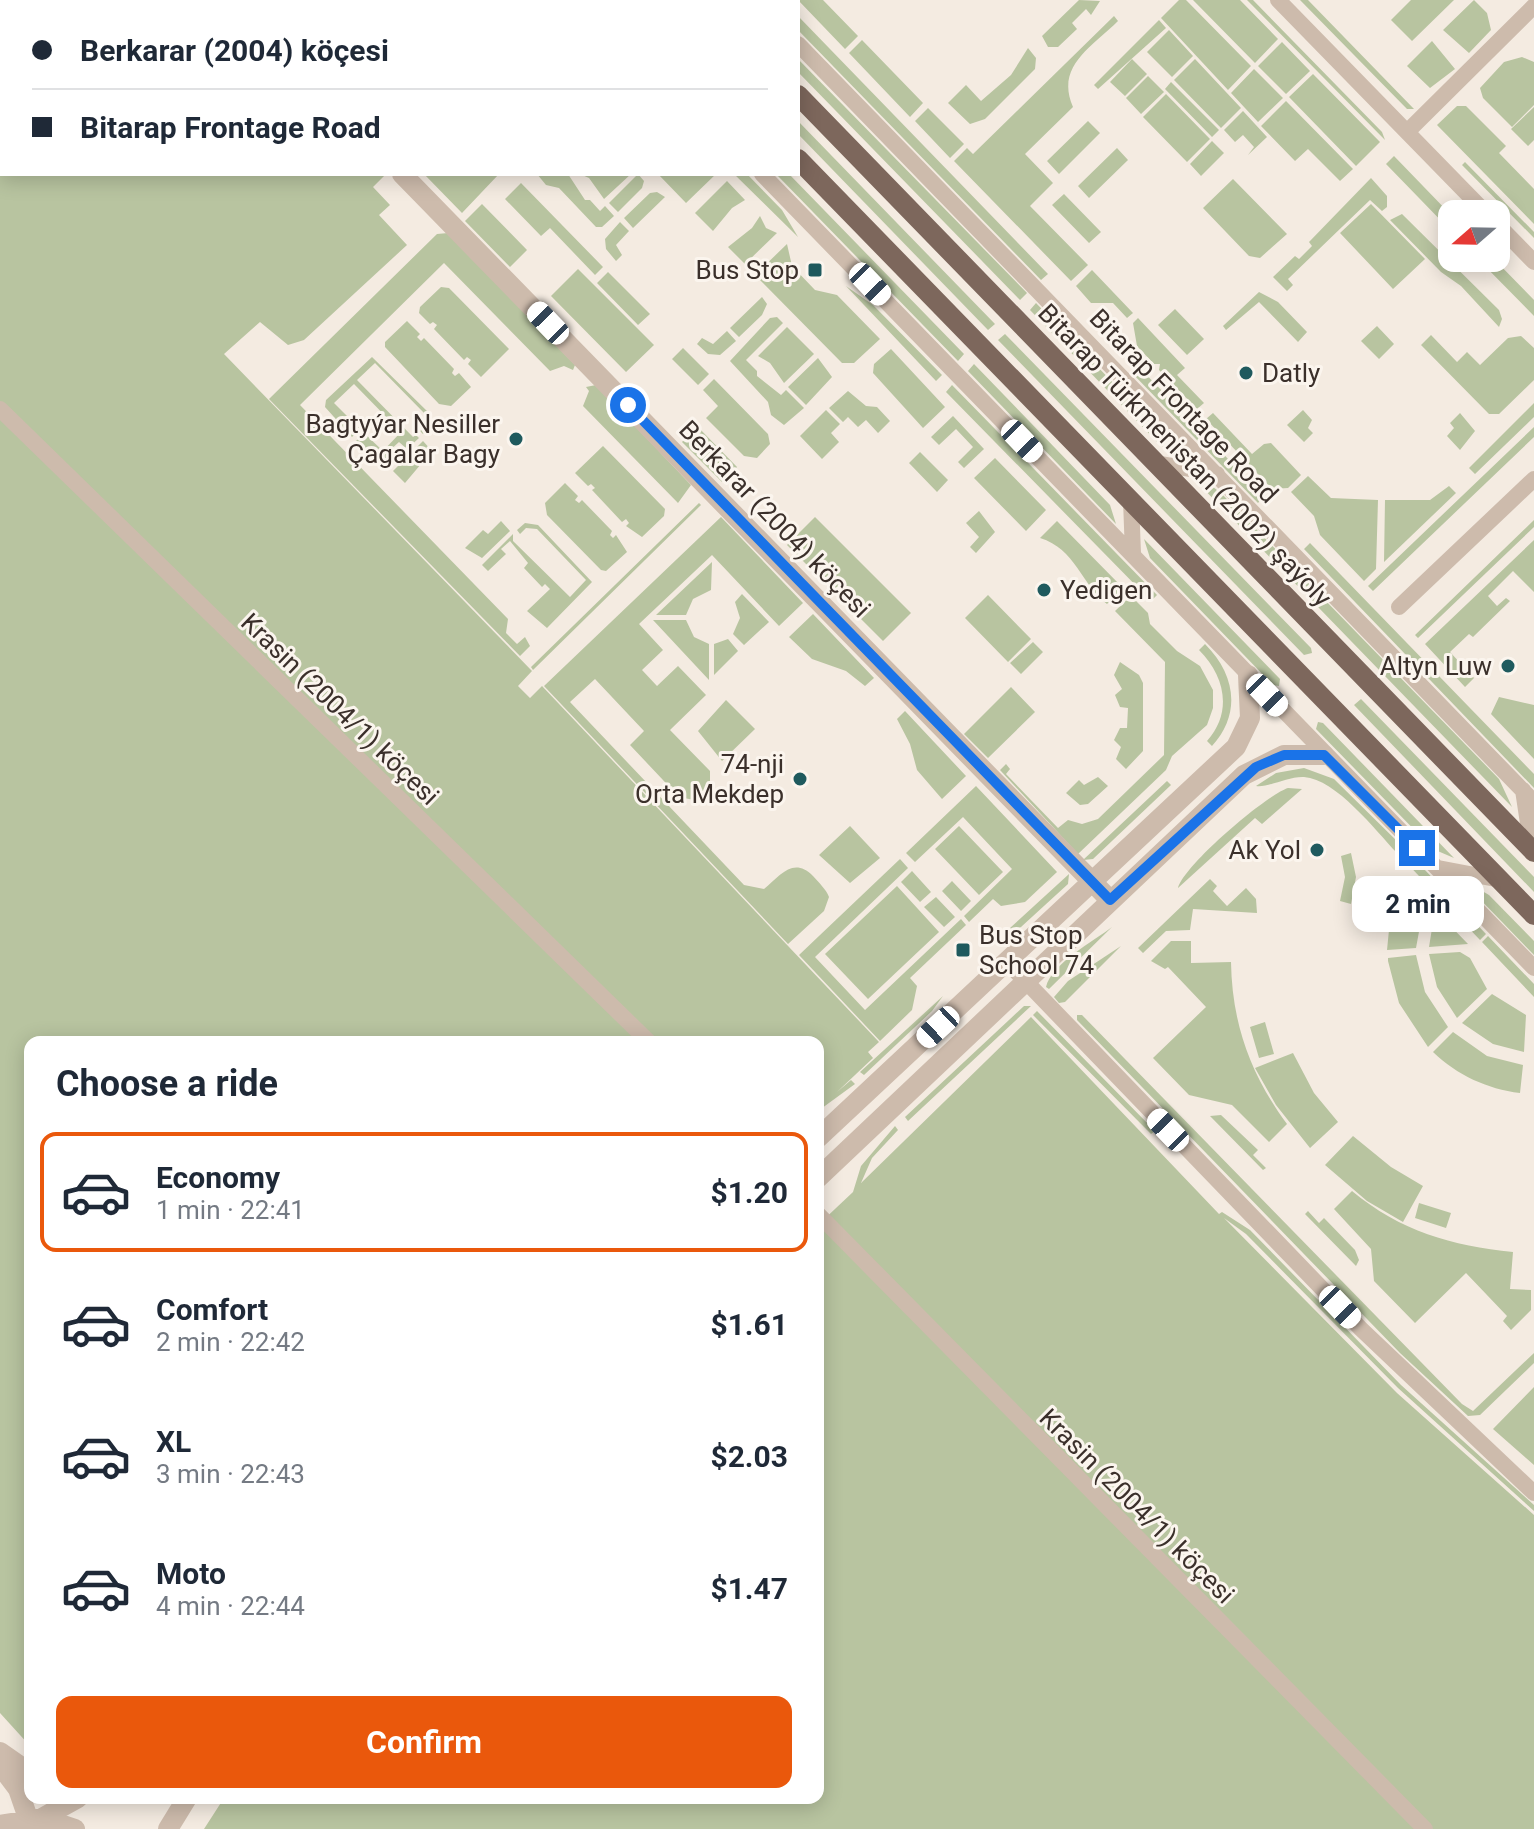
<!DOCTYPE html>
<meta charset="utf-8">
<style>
body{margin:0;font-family:Roboto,sans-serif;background:#f6f6f7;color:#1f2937;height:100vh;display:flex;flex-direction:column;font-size:30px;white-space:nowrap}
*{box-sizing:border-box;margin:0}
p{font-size:26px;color:#747a83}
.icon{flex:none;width:44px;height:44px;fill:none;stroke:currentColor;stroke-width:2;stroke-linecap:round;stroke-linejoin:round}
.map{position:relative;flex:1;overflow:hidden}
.panel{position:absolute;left:24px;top:1036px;width:800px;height:768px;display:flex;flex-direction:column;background:#fff;border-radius:16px;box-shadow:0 4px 20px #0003}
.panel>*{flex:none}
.guide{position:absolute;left:0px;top:0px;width:800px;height:176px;box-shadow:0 4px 20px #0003;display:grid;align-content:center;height:176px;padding:0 32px;background:#fff}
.needle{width:52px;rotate:250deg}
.fabs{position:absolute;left:1438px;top:200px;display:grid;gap:16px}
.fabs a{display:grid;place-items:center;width:72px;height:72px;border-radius:16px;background:#fff;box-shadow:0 4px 20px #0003;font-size:40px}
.end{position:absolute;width:36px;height:36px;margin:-18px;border:10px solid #1a73e8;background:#fff;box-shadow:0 0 0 4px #fff}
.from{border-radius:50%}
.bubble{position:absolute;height:56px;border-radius:16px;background:#fff;box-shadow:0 4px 20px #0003;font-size:26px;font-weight:700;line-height:56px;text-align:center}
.car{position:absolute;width:24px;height:48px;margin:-24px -12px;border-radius:10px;box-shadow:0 0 6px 2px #0007;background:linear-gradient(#fff 24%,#345 0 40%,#fff 0 76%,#345 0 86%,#fff 0)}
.guide b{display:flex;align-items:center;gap:28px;height:76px;font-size:30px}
.guide b+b{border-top:2px solid #e0e1e3}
.guide i{width:20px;height:20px;background:#1f2937}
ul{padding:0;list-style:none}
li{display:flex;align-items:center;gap:24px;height:120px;margin:0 16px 12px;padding:0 16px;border:4px solid transparent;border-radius:16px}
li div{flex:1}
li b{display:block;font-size:30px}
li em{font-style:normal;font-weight:700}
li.active{border-color:#ea580c}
li>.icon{width:72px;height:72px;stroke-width:1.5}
h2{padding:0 32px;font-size:36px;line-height:96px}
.primary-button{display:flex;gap:16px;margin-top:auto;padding:16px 32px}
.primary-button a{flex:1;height:92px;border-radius:16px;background:#ea580c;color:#fff;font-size:32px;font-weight:700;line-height:92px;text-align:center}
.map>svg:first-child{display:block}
.green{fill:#b8c4a0}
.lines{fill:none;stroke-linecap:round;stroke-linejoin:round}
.minor{stroke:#cdbbac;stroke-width:16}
.tertiary{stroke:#cdbbac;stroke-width:20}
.primary{stroke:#7d675c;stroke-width:20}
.route{stroke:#1a73e8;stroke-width:10}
.poi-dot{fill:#1f5a5e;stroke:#fbf5ee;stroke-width:3}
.labels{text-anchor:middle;stroke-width:6;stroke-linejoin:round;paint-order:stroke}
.poi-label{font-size:26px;fill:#3b302b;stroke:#fbf5ee;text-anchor:end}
.street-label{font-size:26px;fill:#3b302b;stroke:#fbf5ee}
</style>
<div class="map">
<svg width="1534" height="1829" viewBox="0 0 1534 1829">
<rect width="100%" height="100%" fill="#f4ebe1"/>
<path class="green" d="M0,0L209,2H2V174L385,175L373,187L390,205L379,215L407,245L304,340L288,345L260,322L224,354L532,671L518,686L530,698L542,686L879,1042L868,1052L873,1058L837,1092L851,1080L855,1084L818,1111V1042H30V1746L0,1713Z
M798,0H823L858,36L845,49Z
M1079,0L1100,1L1091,15L1086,9L1072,23L1077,29L1058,47H1048L1042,36Z
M1179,0H1186L1251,66L1228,90L1161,18Z
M1193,0H1240L1278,39L1255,63Z
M1247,0H1253L1382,132L1385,140Z
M1300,0H1308L1414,109H1407Z
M1411,0H1454L1412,41L1391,20Z
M1474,0L1487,13L1491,30L1469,53L1443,30Z
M798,16L1048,274L1041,280L798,30Z
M1114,16L1118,21C1092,47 1055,66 1073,107L1025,154L1053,183L1030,206L1088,265L1071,281L954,161L967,148L973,154Z
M1159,20L1166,28L1098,89L1094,85Z
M1169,30L1193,56L1172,77L1147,52Z
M862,40L923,103L910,117L849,53Z
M1432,41L1455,69L1430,88L1407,66Z
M1282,42L1310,71L1286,94L1258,66Z
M1028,48L1036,58L1035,69L985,119L970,124L948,103L966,85L981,101L1011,75Z
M1522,57L1534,62V105L1512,127L1483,98L1480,88L1504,62Z
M798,59L1027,293L1020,300L798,72Z
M1132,59L1147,74L1125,96L1110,82Z
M1195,59L1241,108L1221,128L1174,80Z
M1254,69L1283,98L1258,122L1231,93Z
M1313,74L1380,142L1356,166L1289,97Z
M1148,76L1164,92L1141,114L1126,98Z
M1171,82L1219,130L1212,137L1165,89Z
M1166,94L1210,139L1187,162L1143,117Z
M1286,101L1353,169L1340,181L1308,149L1295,161L1261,126Z
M1457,106H1466L1506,146L1499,153L1534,189V224L1437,125Z
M1534,107V140L1528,146L1511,129Z
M928,108L964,144L950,158L915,121Z
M1243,111L1267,137L1248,155L1254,147L1243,135L1235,142L1224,130Z
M798,121L995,324L988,330L798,134Z
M1088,121L1100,133L1059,174L1047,161Z
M1212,141L1224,153L1201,176L1190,164Z
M1117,148L1128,160L1089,198L1078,186Z
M1394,156L1452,216V232L1386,164Z
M1465,162L1534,232V238L1462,165Z
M424,174H499L462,213Z
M537,174H568L585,200H590L600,211L605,206L614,216L602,227H596L559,188L546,185Z
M580,174H631L604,199L589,178Z
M638,174L644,181L642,188L618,212L609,203Z
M658,174H716L686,203Z
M734,174H747L782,210L798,237Z
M776,174H789L964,354L958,361Z
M1371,178L1387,196V207L1382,211L1370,200L1288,279L1293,285L1287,291L1273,277L1295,256L1299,259L1312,246L1309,242Z
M1233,179L1287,234L1260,258L1249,256L1203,208Z
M727,181L745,200L732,208L713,231L695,213Z
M521,183L603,267L595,275L550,228L541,236L505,199Z
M657,192L665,197L633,228L624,218L650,193Z
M1064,194L1101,232L1089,243L1052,205Z
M482,204L527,250L510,267L465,221Z
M1371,204L1425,259L1393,289L1340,233Z
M1402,214L1499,310L1502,319L1499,327L1461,286L1441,272L1390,220Z
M760,216L766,228L777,233L745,264L728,247L752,228Z
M620,222L629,231L616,245L622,255L616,261L606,249L605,239Z
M448,233L575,365L573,370L564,366L550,371L444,263L300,405L508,619L506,633L517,644L525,637L530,646L520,656L269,399L437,234Z
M787,244L792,266L815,290L837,295L880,339L854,363H842L755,275Z
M1477,258H1493L1534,300V316Z
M578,269L654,345L626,372L551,296Z
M1092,270L1133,313L1127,318L1113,303H1091L1076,286Z
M608,272L650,314L638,325L597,283Z
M846,286L873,305L942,375L936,381Z
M441,287L449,288L509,349L481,377L468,364L471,360L467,357L464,360L434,329L437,325L433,322L430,324L419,313L420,307Z
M1259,292L1278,302L1307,332L1298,342L1259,302L1226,330L1223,326Z
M762,297L767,304L762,315L739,337L730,328Z
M1036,303L1177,449L1175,451L1161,446L1030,310Z
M1175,309L1204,339L1187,355L1158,325Z
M777,317L783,323L746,360L757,371V376L781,395L786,390L804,408L784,425L771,415L768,402L730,361L770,318Z
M1138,318L1185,368L1177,375L1204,403L1197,409L1159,370L1160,364H1154L1137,346L1133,323Z
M407,321L420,334L417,337L421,341L424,338L454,369L452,373L455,376L459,373L471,387L451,406L439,404L385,347V342Z
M1377,326L1394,344L1379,359L1361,341Z
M787,327L814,354L784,383L770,363L758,356Z
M727,331L736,341L720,355L708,354L697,344L702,338L713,344Z
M1005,334L1311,648L1312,653L1304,655L998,340Z
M1431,335L1457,362L1467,352L1480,365L1508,338L1521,336L1534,348V380L1499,414H1489L1421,345Z
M683,348L709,374L698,385L672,359Z
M891,349L945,407L923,428L873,373L874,364Z
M372,357L429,413L431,426L423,434L420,431L426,425L425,414L375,363L357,380L413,437L416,435L419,438L407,449L399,442L388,452L396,461L385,471L356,441L364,433L383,451L401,432L354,384L334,403L360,429L352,437L325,407L326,400Z
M818,358L832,377L806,405L788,387Z
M1132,360L1264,496L1258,503L1132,373Z
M974,364L1110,505L1116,524L968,371Z
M714,379L768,434L770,444L757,458L744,456L706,418L718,406L703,390Z
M596,385L691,485L678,503L583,406L589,391L586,387Z
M952,385L1157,595L1151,601L946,392Z
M848,391L866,406L877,407L890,421L878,433L866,420L858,427L848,417L843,422L829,408Z
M1534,403V417L1475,474L1469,468Z
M826,410L840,424L831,433L839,442L822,459L800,436Z
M1303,410L1312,420L1308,428L1313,433L1304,442L1287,425Z
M1213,413L1252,454L1264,444L1271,443L1301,475L1288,488L1272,489L1206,419Z
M1460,413L1475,431L1460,450L1447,436L1454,428L1450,423Z
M953,416L984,449L964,468L958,462L973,447L956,429L939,445L931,437Z
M697,426L737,467L722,482L682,442Z
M1534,427V437L1373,591L1368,586Z
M423,441L432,451L405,483L393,471Z
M603,446L665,509L664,516L642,537L626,526L629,523L626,519L622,522L592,490L595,488L591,484L588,486L575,473Z
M920,452L948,480L937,492L909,463Z
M995,458L1046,510L1026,531L974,478Z
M1308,476L1331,498L1378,500L1376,569L1364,581L1320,535L1314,516L1291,492Z
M1194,479L1209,484L1221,493L1499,779L1512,807Z
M565,483L578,496L575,500L579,503L582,500L612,531L610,535L613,538L616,535L627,552L606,571L601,570L547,515L545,503Z
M1449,486L1456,493L1384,562L1385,500H1430Z
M699,503L701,505L533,670L531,667Z
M979,511L995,532L976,553L970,547L979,537L966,523Z
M721,517L803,603L779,626L712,555L639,624L663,650L642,670L657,686L678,666L706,695L670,730L710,771V786L694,800L679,797L630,745L644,731L595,679L570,702L744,885L764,889C780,876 793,856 813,876C819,883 826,889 829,897L824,911L788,944L544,686Z
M815,517L911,613L883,641L787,545Z
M1534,520V527L1418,638L1415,635Z
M501,521L510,531L482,558L465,548L483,530L488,534Z
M1057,521L1123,588L1107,604C1080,583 1076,549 1040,538Z
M525,523L538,525L592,582L547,628L527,611L550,589L545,584L542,587L524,568L528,563L510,541L501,549L506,554L488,571L482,565L513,534V541L570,597L586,580L537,529L526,528L520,534L517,530Z
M1144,539L1280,679L1279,686L1273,685L1150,558Z
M1534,540V592L1513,571L1488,596L1497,606L1506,598L1510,601L1473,637L1469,634L1450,652L1474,678L1465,687L1425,644Z
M1310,543L1534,774V788L1304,549Z
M712,562L711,590L693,599L686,615H656Z
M742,594L769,622L744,645L733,634L740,618L735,602Z
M988,595L1031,639L1008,662L965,618Z
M1131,596L1148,613L1150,624L1177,651L1200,666L1213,690V708L1207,725L1172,756L1166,770L1078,854L1000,770L1006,764L1010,769L1006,774L1058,828L1068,820L1082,824L1098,819L1164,755L1165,662L1115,611Z
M813,614L874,678L865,686L846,671L812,659L789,637Z
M653,620H686L694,637L709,644V680Z
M728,639L738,651L714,675V644Z
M1033,642L1043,652L1021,674L1010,663Z
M1205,644C1235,674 1242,713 1212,746L1207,741C1233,712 1225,676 1199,650Z
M1120,662L1139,675L1143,683V751L1126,769L1116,759L1121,747L1114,740L1120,728H1127L1128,708L1120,707L1115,695L1122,689L1114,675Z
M1011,687L1035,712L988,758L964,734Z
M1499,697L1534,705V759L1491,714Z
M1361,699L1534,877V892L1354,705Z
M726,700L755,729L722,761L698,731Z
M905,711L966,776L942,799L917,770L910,744L897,719Z
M1318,722L1323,723L1454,858L1433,849L1316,729Z
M1304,768L1334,779L1403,847L1397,853C1375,830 1336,779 1304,777C1288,776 1268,788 1256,786L1276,773Z
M1098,777L1108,786L1088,804L1080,805L1066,793L1079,780L1084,785Z
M1167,781L1171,785L1093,859L1083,860Z
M976,786L1057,872L1025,902L1001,906L993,899L969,922L964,916L1012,869L963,817L915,862L906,853Z
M1288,788L1302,789L1262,824L1255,818L1178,888C1184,865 1266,795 1288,788Z
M850,826L880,858L850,883L819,855Z
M959,826L1003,872L979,895L935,849Z
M1404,848L1486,934L1480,940L1398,854Z
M1351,853L1356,877L1351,904L1340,901L1345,877L1341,856Z
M900,859L908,868L815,957L865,1010L961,919L966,925L910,978L917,986L912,1010L880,1041L799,955Z
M912,871L931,892L920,902L901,882Z
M1069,874L1068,884L1021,927L1012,931L1010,928Z
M1404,877L1425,899L1416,948L1387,950L1391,910Z
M1210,879L1217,886L1213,891L1227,906L1246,888L1256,899L1257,913L1193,909L1190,930L1166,931L1143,953L1138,948Z
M952,881L971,901L961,911L942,891Z
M897,886L939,932L868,999L825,954Z
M1477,888L1489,895L1534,941V955L1474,893Z
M936,897L955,917L944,927L924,907Z
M1435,910L1468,944L1429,947Z
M1112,927L1049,989L1046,987C1051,964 1094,941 1112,927Z
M1488,936L1534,984V997L1482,942Z
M1171,941H1191V963L1231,962C1232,1023 1250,1074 1287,1124L1269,1142L1232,1105L1189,1095L1153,1058L1206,1007L1168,967L1165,969L1151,961Z
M1121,946L1065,1002L1059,1003L1054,997L1068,981Z
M1460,952L1470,958L1487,989L1457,1018L1437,987L1429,954Z
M1416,955L1425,992L1448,1027L1428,1047L1399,1003L1388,961V958Z
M1492,994L1526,1015L1524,1052L1493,1044L1462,1023Z
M943,996L932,1011L864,1075L860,1072Z
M1024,1006H1031L908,1121L905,1117Z
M1037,1011L1155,1131L1151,1134L1033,1015Z
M1077,1015H1082L1462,1404L1473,1411L1534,1353V1363L1480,1415L1468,1416L1400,1353L1077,1020Z
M1031,1017L1219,1214L1222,1212L1250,1230L1401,1385L1534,1505V1511L1398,1388L1246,1234L1224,1218L1397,1393L1534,1515V1829H204L224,1798H818V1225L853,1192L861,1166L895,1126L898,1130L872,1158L861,1183Z
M1265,1022L1274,1054L1259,1058L1250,1027Z
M1453,1032L1487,1056L1523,1065L1520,1093C1487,1089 1457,1075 1433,1052Z
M1293,1053L1314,1093L1338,1122L1310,1148L1276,1105L1255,1068Z
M1221,1115L1258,1150L1253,1155L1266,1168L1263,1170L1210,1116Z
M1353,1136L1391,1167L1423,1186L1403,1222L1367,1201L1325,1165Z
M1352,1191C1400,1231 1452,1246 1513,1252L1510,1289L1531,1290V1310L1511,1330L1503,1321L1507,1316L1466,1273L1415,1323L1374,1281L1371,1249L1334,1209Z
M1419,1203L1451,1213L1446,1228L1415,1218Z
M1308,1211L1319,1223L1324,1218L1355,1250L1359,1260L1356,1266L1305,1214Z
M1534,1387V1465L1493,1429Z"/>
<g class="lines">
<path class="minor" d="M592,0L594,2
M755,0L757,2
M1278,0L1487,214
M22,2L24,0
M0,35L2,32
M798,44L1534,802
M1407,132L1534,6
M762,174L1534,968
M1496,223L1534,262
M0,409L649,1042
M1156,463L1217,474
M1131,500L1133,554
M1399,607L1534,479
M1523,790L1532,850
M1438,868L1501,880
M1008,963L1361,1329L1534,1493
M818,1214L1425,1829"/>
<path class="tertiary" d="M230,0L232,2
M402,174L1110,900
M818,1138L1236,747L1250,718L1248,675
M818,1178L1244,775L1284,755H1324
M0,1752L30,1773
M0,1765L18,1789L28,1818
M42,1818L78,1798
M0,1825L42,1818L75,1829
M168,1829L187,1798"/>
<path class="primary" d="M643,0L645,2
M706,0L708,2
M798,95L1534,852
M798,159L1534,915"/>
</g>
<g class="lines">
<path class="route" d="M628,405L1110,900L1256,767L1284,755H1324L1417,848"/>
</g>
<g class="poi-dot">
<rect x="807" y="262" width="16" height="16" rx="4"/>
<circle cx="1246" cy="373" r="8"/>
<circle cx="516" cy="439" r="8"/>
<circle cx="1044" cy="590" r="8"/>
<circle cx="1508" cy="666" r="8"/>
<circle cx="800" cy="779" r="8"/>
<circle cx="1317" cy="850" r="8"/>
<rect x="955" y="942" width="16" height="16" rx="4"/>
</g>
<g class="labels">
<g class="poi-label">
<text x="799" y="279">Bus Stop</text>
<text x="1262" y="382" text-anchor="start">Datly</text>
<text x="500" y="433">Bagtyýar Nesiller<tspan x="500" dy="30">Çagalar Bagy</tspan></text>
<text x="1060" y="599" text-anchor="start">Yedigen</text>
<text x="1492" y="675">Altyn Luw</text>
<text x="784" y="773">74-nji<tspan x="784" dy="30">Orta Mekdep</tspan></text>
<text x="1301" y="859">Ak Yol</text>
<text x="979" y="944" text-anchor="start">Bus Stop<tspan x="979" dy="30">School 74</tspan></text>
</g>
<g class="street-label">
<text transform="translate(1184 406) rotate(46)" y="9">Bitarap Frontage Road</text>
<text transform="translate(1185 455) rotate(46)" y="9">Bitarap Türkmenistan (2002) şaýoly</text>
<text transform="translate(775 519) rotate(46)" y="9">Berkarar (2004) köçesi</text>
<text transform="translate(340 709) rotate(44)" y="9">Krasin (2004/1) köçesi</text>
<text transform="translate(1137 1506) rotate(45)" y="9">Krasin (2004/1) köçesi</text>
</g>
</g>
</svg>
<div class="fabs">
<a><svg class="needle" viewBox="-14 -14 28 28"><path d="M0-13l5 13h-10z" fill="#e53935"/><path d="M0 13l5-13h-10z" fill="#747a83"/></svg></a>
</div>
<i class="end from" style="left:628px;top:405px"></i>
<i class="end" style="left:1417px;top:848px"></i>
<div class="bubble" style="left:1352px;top:876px;width:132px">2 min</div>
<i class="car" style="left:870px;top:284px;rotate:136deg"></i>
<i class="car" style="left:548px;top:323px;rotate:316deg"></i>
<i class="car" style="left:1022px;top:441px;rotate:136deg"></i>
<i class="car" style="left:1267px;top:695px;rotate:136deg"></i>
<i class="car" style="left:938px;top:1027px;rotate:227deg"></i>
<i class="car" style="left:1168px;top:1130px;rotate:316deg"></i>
<i class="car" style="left:1340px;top:1307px;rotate:136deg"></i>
<div class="guide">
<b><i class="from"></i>Berkarar (2004) köçesi</b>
<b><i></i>Bitarap Frontage Road</b>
</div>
<section class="panel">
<h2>Choose a ride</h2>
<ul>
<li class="active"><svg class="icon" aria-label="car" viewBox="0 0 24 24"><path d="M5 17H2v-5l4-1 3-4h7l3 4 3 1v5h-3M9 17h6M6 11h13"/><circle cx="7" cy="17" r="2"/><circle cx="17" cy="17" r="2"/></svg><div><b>Economy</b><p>1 min · 22:41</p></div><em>$1.20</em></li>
<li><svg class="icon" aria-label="car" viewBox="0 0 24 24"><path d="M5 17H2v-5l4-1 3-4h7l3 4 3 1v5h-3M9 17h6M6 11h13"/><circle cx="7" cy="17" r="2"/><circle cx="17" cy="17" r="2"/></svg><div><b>Comfort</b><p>2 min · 22:42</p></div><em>$1.61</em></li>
<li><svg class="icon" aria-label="car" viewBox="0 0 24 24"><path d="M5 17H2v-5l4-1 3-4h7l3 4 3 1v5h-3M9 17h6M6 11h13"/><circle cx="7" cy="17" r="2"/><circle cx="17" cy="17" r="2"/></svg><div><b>XL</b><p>3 min · 22:43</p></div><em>$2.03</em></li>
<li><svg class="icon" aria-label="car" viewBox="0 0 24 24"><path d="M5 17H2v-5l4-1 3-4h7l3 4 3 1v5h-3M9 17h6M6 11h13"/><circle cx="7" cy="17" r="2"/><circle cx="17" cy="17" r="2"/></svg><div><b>Moto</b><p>4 min · 22:44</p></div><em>$1.47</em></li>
</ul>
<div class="primary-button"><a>Confirm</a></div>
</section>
</div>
